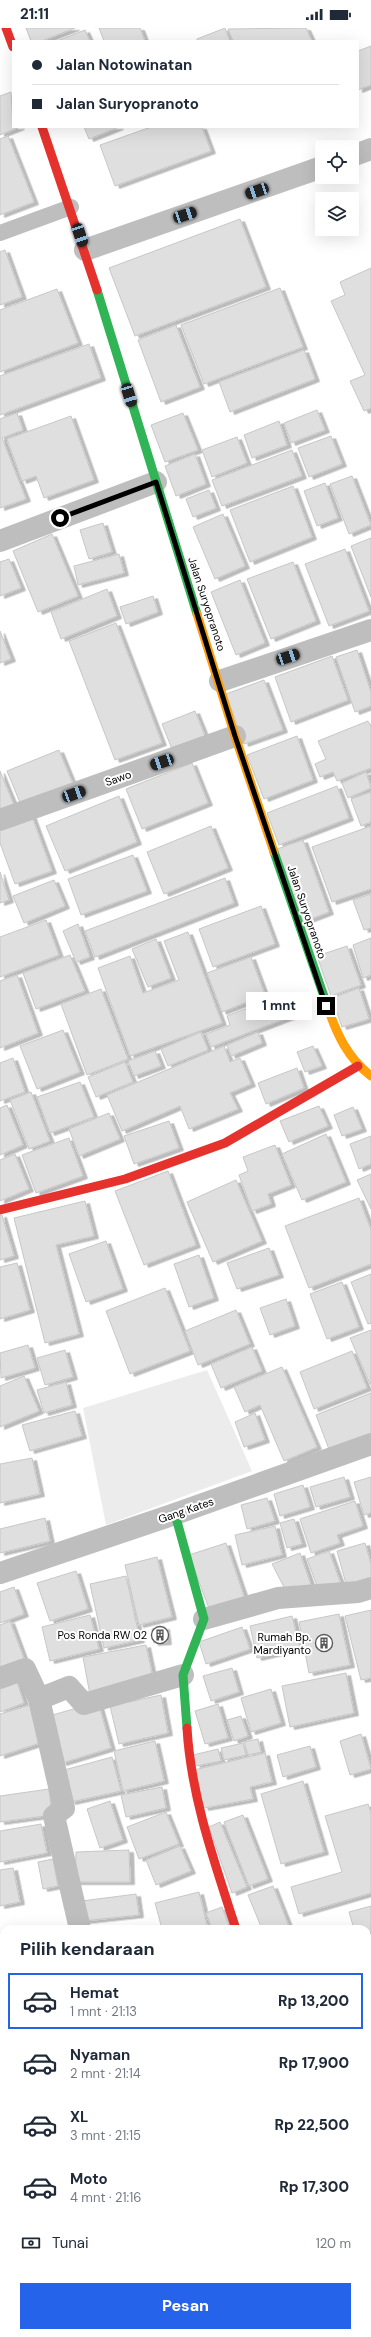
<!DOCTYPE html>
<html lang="id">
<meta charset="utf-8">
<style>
body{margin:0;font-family:"DM Sans",sans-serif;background:#f6f6f7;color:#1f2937;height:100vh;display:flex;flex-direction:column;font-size:15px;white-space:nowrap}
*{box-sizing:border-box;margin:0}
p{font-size:13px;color:#747a83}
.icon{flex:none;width:22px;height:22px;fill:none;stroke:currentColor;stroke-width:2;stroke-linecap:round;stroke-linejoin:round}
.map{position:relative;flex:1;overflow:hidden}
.panel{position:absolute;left:0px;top:1897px;width:371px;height:412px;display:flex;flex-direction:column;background:#fff;border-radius:12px 12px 0 0;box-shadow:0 4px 16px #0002}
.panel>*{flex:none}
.banner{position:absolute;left:12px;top:12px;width:347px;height:88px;border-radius:0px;box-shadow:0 4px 16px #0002;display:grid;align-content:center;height:88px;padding:0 20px;background:#fff}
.buttons{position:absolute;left:315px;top:112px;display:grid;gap:8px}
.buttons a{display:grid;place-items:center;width:44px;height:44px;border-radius:0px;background:#fff;box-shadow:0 4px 16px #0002;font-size:20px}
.end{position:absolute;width:18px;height:18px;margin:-9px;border:5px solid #000;background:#fff;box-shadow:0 0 0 2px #fff}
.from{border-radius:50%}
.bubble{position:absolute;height:28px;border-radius:0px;background:#fff;box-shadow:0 4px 16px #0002;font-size:13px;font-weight:800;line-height:28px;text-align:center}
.car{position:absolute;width:12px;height:24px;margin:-12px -6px;border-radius:5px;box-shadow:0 0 3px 1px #0007;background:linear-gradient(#222 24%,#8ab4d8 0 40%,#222 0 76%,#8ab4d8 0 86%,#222 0)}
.banner b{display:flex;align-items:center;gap:14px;height:38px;font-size:15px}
.banner b+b{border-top:1px solid #e0e1e3}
.banner i{width:10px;height:10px;background:#1f2937}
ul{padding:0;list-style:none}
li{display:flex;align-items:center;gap:12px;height:56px;margin:0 8px 6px;padding:0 12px;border:2px solid transparent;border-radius:0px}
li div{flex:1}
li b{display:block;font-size:15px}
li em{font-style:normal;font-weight:800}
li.selected{border-color:#2563eb}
li>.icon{width:36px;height:36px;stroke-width:1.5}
h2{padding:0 20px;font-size:18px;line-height:48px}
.pay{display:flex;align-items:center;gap:10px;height:44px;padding:0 20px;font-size:15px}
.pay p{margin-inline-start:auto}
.action{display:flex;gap:8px;margin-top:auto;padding:8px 20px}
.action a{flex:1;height:46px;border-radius:0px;background:#2563eb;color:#fff;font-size:16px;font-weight:800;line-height:46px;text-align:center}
.status{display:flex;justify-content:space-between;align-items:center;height:28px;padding:0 20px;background:#fff;direction:ltr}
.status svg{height:11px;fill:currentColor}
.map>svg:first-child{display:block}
.green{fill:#ececec}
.building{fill:#dfdfdf;stroke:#c7c7c7;filter:url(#shadow)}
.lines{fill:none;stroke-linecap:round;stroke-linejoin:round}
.lane{stroke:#bebebe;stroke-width:16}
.street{stroke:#bebebe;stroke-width:22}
.fast{stroke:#30b455;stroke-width:9}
.slow{stroke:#ff9f0a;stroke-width:9}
.jam{stroke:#e5322d;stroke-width:9}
.route{stroke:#000;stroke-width:5}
.labels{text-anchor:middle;stroke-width:4;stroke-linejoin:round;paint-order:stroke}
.street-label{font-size:11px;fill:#000;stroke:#fff}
.poi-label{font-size:11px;fill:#000;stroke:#fff;text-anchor:end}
</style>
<div class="status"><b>21:11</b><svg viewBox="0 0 49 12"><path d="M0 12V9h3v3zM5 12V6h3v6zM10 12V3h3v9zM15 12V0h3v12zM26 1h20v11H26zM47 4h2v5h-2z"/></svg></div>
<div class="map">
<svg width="371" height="2309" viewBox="0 0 371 2309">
<defs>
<filter id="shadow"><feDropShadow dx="4.5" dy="2.5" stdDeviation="0" flood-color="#0004"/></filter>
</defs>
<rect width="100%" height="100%" fill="#fff"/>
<path class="green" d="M207,1342L252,1443L106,1497L83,1380Z"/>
<path class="building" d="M26,0H75L42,13H31Z
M99,0H140L145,13H104Z
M225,0L230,13H197V11Z
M306,0L312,13H233L228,1Z
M85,2L90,13H57Z
M371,18V57L358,62V23Z
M11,64L13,99H20L0,107V68Z
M84,99H119L89,111Z
M151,99H202L211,123L115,158L100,117Z
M8,108L34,174L0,187V111Z
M240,191L266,259L135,308L109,240Z
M5,222L22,269L0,277V224Z
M371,240V380L364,383L350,353L365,347L331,273L345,267L340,254Z
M280,260L303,319L204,356L181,297Z
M57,261L78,315L0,344V282Z
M176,297L200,359L161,374L138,312Z
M89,316L101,350L0,387V348Z
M304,322L315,351L230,384L219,354Z
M317,382L325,402L291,415L284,395Z
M17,385L23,402L2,410L26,471L0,480V391Z
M183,385L198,422L165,434L151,397Z
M71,388L94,452L44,470L36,448L22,453L7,411Z
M279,393L287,417L252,430L244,407Z
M331,408L342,436L309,449L298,420Z
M237,409L247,435L212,449L202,422Z
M292,422L302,448L222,478L212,452Z
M195,426L206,456L176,468L165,438Z
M352,448L371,497L349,506L330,456Z
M325,455L338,490L317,498L304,463Z
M293,458L312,509L250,534L230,482Z
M209,462L216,480L193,489L186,471Z
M223,486L245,538L215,551L193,499Z
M103,495L112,524L89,531L80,502Z
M52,506L78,568L38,584L13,523Z
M371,510V569L351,518Z
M345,521L369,583L329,598L305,536Z
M119,526L124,545L78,557L74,538Z
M9,531L21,560L0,568V534Z
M293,534L316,593L271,611L247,551Z
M240,552L265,615L236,627L211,564Z
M107,561L117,588L61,611L51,584Z
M153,568L158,584L126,596L120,579Z
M116,595L162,715L115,732L69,613Z
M0,603L11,631L0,635Z
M357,622L371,664V678L355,684L336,629Z
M332,628L348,672L291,694L275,649Z
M264,652L283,702L244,716L226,666Z
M195,683L205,708L172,721L162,696Z
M368,693L371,699V740L337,753L333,744L320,749L315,736L326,731L318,713Z
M297,708L313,752L264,771L247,727Z
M59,722L73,756L21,777L7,743Z
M192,735L208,775L142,801L126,761Z
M0,743L16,782L0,788Z
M366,744L371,760L348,770L342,755Z
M337,758L349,790L279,817L267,785Z
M371,764V794L361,798L351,771Z
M119,768L137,814L65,843L46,798Z
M31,786L52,843L15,856L0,815V797Z
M211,798L228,840L164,866L147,824Z
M371,798V861L332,874L312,819Z
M303,812L329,884L303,894L277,821Z
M133,827L147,863L81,887L68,851Z
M0,844L9,872L0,875Z
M225,850L234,875L95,929L85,903Z
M54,852L65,878L24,895L13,868Z
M371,866V900L364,902L353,872Z
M261,878L275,916L213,939L199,901Z
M46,892L59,927L0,949V909Z
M78,896L90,929L76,934L63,903Z
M188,904L222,995L130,1028L98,940L130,928L143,965L179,952L164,913Z
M371,910V947L363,950L353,917Z
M156,911L171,950L148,959L132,921Z
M347,918L361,957L331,968L317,928Z
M70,927L85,963L36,981L23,945Z
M251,929L265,967L222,984L207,945Z
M17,947L38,1005L0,1020V953Z
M359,960L369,991L342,999L332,970Z
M101,961L128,1031L87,1047L61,976Z
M286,965L295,987L211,1019L206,1006L230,997L227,988Z
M63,1002L80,1044L37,1061L20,1018Z
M201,1004L208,1022L168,1038L161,1021Z
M258,1004L262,1015L231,1028L227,1017Z
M224,1018L230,1034L240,1030L251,1056L230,1065L238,1081L189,1101L180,1078L122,1103L107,1067Z
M313,1018L322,1038L305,1044L297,1024Z
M155,1023L161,1038L134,1048L128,1033Z
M13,1030L25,1064L0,1073V1035Z
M125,1034L133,1054L96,1069L88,1049Z
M297,1040L304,1060L266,1076L258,1055Z
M80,1054L94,1089L50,1105L37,1069Z
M31,1064L50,1113L29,1121L10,1072Z
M7,1077L23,1117L0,1127V1080Z
M319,1078L328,1098L289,1114L280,1093Z
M353,1079L362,1101L342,1108L334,1087Z
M109,1085L120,1111L79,1128L69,1101Z
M169,1093L179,1120L134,1136L124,1108Z
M326,1106L346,1154L302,1172L282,1126Z
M371,1108V1136L359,1141L350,1116Z
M69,1110L83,1148L36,1165L22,1127Z
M275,1117L291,1157L268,1166L271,1176L252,1183L239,1147L248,1143L243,1129Z
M15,1126L29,1161L0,1173V1132Z
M168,1143L196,1217L144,1237L115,1163Z
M371,1146V1181L357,1152Z
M236,1152L262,1213L213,1234L187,1174Z
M359,1170L371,1202V1236L309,1260L285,1198Z
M85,1173L94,1208L56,1217L79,1306L45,1315L14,1190Z
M0,1187H2L14,1228L0,1232Z
M106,1213L123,1261L86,1274L69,1226Z
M269,1220L279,1247L237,1261L227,1235Z
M199,1227L214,1270L189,1279L174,1236Z
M17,1235L30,1282L0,1291V1239Z
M371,1246V1295L368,1296L351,1254Z
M342,1254L359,1299L327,1311L310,1266Z
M165,1260L190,1323L130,1346L106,1283Z
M286,1271L295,1298L270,1307L260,1280Z
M236,1282L250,1316L198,1337L185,1303Z
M371,1302V1356H370L350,1310Z
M28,1317L35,1340L1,1350L0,1325Z
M252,1319L262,1343L221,1360L211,1336Z
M65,1322L73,1349L45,1357L37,1330Z
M352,1323L367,1360L314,1381L300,1344Z
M282,1339L317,1419L284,1433L260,1377L245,1384L234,1359Z
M24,1348L39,1383L0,1399V1358Z
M66,1354L72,1377L44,1385L37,1362Z
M371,1365V1408L330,1424L316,1387Z
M75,1383L82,1408L30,1423L22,1397Z
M255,1385L265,1412L244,1419L235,1394Z
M32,1430L40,1466L0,1475V1436Z
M344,1449L350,1469L316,1479L310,1459Z
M371,1449V1485L364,1487L354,1454Z
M303,1457L310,1479L280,1488L274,1466Z
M267,1470L275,1493L247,1501L241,1477Z
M355,1473L363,1498L337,1507L340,1515L311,1525L300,1491Z
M45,1490L50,1513L0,1525V1501Z
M294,1491L302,1516L287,1520L280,1495Z
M275,1498L282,1527L242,1537L235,1507Z
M226,1515L245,1571L210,1583L189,1527Z
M365,1515L371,1536V1556L348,1563L337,1523Z
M329,1523L342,1559L319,1563L307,1531Z
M300,1525L312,1560L285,1561L272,1536Z
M157,1529L172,1589L139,1597L125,1537Z
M76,1543L88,1581L50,1593L37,1555Z
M126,1548L140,1612L104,1620L90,1556Z
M14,1559L24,1586L0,1595V1564Z
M371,1582V1650L361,1652L345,1588Z
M339,1586L350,1637L309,1645L299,1594Z
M90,1587L99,1621L50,1633L42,1599Z
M292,1588L300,1620L257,1630L250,1598Z
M10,1593L26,1636L0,1646V1597Z
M165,1599L167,1614L154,1615L152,1601Z
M242,1599L250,1621L206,1636L199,1614Z
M146,1617L154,1655L90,1667L83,1629Z
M232,1640L239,1664L211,1673L203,1648Z
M346,1645L354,1685L290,1699L282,1658Z
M15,1648L24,1675L0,1684V1654Z
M271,1661L281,1695L251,1704L241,1670Z
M161,1667L168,1705L119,1716L110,1678Z
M98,1674L111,1720L62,1735L49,1688Z
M218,1676L228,1710L205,1716L195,1683Z
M30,1677L43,1714L0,1728V1686Z
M241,1688L248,1708L234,1713L227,1692Z
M361,1706L371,1741L350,1747L340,1713Z
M258,1711L261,1724L248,1727L244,1714Z
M155,1713L164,1753L123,1763L114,1723Z
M243,1715L246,1727L224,1732L221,1720Z
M310,1718L316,1739L283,1749L277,1727Z
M218,1721L221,1733L196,1738L193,1727Z
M265,1725L272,1754L250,1759L253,1771L204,1780L194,1742Z
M112,1729L121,1763L71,1774L64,1742Z
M303,1753L324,1824L281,1836L261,1766Z
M162,1759L166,1780L126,1789L121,1767Z
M49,1761L52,1787L0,1794V1768Z
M110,1773L123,1812L100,1820L87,1781Z
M368,1776L371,1785V1865L299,1886L291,1859L342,1844L325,1788Z
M166,1784L179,1816L139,1831L127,1799Z
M243,1787L268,1851L249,1858L224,1794Z
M220,1794L247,1859L232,1865L209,1799Z
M41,1796L47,1825L0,1834V1803Z
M180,1818L191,1843L156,1857L146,1832Z
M129,1822L130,1854H75L76,1824Z
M53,1831L58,1858L43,1861L38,1834Z
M13,1840L20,1874L0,1878V1842Z
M273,1858L290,1901H262L248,1867Z
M199,1864L208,1901H162L155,1875Z
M136,1866L139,1887L84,1893L82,1873Z
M371,1878V1906L367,1907V1901H354L349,1884Z
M222,1879L230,1901H212L206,1885Z
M371,1952V1982L367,1983V1953Z
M371,1986V2018L367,2019V1988Z
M4,2032V2095L0,2096V2033Z
M371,2044V2085L367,2086V2045Z
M0,2099H4V2142L0,2143Z
M371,2200V2265L367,2252V2201Z
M4,2205V2231L0,2232V2206Z
M367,2286L371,2305L358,2309H305L303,2305H367Z
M27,2305H89L90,2308L28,2309Z
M116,2305H156L145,2309H118Z
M185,2305H238L239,2309H187Z
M244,2305H289L290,2309H245Z"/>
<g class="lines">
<path class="lane" d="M0,205L71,179"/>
<path class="street" d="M352,128L371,121
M85,222L322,139
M0,513L156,454
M220,653L371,602
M0,792L235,708
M0,1545L175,1486L371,1416
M204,1591L278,1570L358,1564L371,1560
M0,1650L25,1641L39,1671L69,1659L84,1676L183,1647
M39,1671L64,1780L54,1788L80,1901
M367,1916L371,1915
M0,1946L4,1966
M0,1989L4,1988"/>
<path class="fast" d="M97,262L197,586
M274,824L328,980
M175,1486L204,1591L183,1647L187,1700
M0,2253L4,2251"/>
<path class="slow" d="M197,586L235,708L274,824
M328,980C337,1007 348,1030 371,1048"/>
<path class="jam" d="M6,0L13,19
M42,99L97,262
M0,1182L125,1151L225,1115L358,1038
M187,1700C191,1769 215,1836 236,1901
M367,2148L371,2147"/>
</g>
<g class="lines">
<path class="route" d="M60,490L156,454L235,708L326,978"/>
</g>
<defs>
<g id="building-ring" transform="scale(0.9)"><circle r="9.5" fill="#fff" stroke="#595959" stroke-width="1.5"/><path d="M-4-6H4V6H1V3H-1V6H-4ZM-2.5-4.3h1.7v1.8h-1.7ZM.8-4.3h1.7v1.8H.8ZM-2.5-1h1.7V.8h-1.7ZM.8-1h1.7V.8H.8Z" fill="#595959"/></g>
</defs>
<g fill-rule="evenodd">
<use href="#building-ring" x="160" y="1607"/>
<use href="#building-ring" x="324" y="1615"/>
</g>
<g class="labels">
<g class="street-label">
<text transform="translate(207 576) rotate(72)" y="4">Jalan Suryopranoto</text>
<text transform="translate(118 750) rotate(-20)" y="4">Sawo</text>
<text transform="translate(307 884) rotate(71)" y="4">Jalan Suryopranoto</text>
<text transform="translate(186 1482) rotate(-19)" y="4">Gang Kates</text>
</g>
<g class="poi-label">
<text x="147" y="1611">Pos Ronda RW 02</text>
<text x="311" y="1613">Rumah Bp.<tspan x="311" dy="13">Mardiyanto</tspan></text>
</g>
</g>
</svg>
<div class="buttons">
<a><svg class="icon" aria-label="locate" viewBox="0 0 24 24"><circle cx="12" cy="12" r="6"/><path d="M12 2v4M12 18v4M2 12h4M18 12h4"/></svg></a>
<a><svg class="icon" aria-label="layers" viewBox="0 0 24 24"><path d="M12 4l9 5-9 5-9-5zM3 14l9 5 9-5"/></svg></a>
</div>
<i class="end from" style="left:60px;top:490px"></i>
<i class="end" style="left:326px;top:978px"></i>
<div class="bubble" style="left:246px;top:964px;width:66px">1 mnt</div>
<i class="car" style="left:257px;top:163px;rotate:251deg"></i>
<i class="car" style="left:185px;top:187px;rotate:72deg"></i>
<i class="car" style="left:80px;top:207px;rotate:162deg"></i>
<i class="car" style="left:129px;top:367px;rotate:163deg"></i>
<i class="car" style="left:288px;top:629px;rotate:72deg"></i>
<i class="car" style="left:162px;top:734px;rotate:251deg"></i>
<i class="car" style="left:74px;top:766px;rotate:70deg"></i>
<div class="banner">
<b><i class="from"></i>Jalan Notowinatan</b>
<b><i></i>Jalan Suryopranoto</b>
</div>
<section class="panel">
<h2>Pilih kendaraan</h2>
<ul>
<li class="selected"><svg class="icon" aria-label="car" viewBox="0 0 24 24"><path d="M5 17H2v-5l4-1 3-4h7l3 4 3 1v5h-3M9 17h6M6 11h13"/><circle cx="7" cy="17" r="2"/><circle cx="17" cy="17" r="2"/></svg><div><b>Hemat</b><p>1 mnt · 21:13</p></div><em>Rp 13,200</em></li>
<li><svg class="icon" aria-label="car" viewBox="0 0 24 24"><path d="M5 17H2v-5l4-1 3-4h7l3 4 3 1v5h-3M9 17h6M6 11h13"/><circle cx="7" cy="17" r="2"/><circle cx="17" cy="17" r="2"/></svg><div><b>Nyaman</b><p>2 mnt · 21:14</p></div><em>Rp 17,900</em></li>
<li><svg class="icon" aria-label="car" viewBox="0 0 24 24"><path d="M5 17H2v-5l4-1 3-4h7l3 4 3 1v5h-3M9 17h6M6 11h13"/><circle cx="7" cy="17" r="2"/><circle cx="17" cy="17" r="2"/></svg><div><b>XL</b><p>3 mnt · 21:15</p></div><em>Rp 22,500</em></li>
<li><svg class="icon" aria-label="car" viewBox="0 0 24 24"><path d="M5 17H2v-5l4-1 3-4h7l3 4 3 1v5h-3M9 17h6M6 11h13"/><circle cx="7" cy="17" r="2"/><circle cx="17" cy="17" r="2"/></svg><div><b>Moto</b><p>4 mnt · 21:16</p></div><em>Rp 17,300</em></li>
</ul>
<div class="pay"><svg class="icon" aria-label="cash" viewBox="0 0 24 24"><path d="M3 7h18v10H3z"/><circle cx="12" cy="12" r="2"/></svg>Tunai<p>120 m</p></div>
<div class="action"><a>Pesan</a></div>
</section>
</div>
